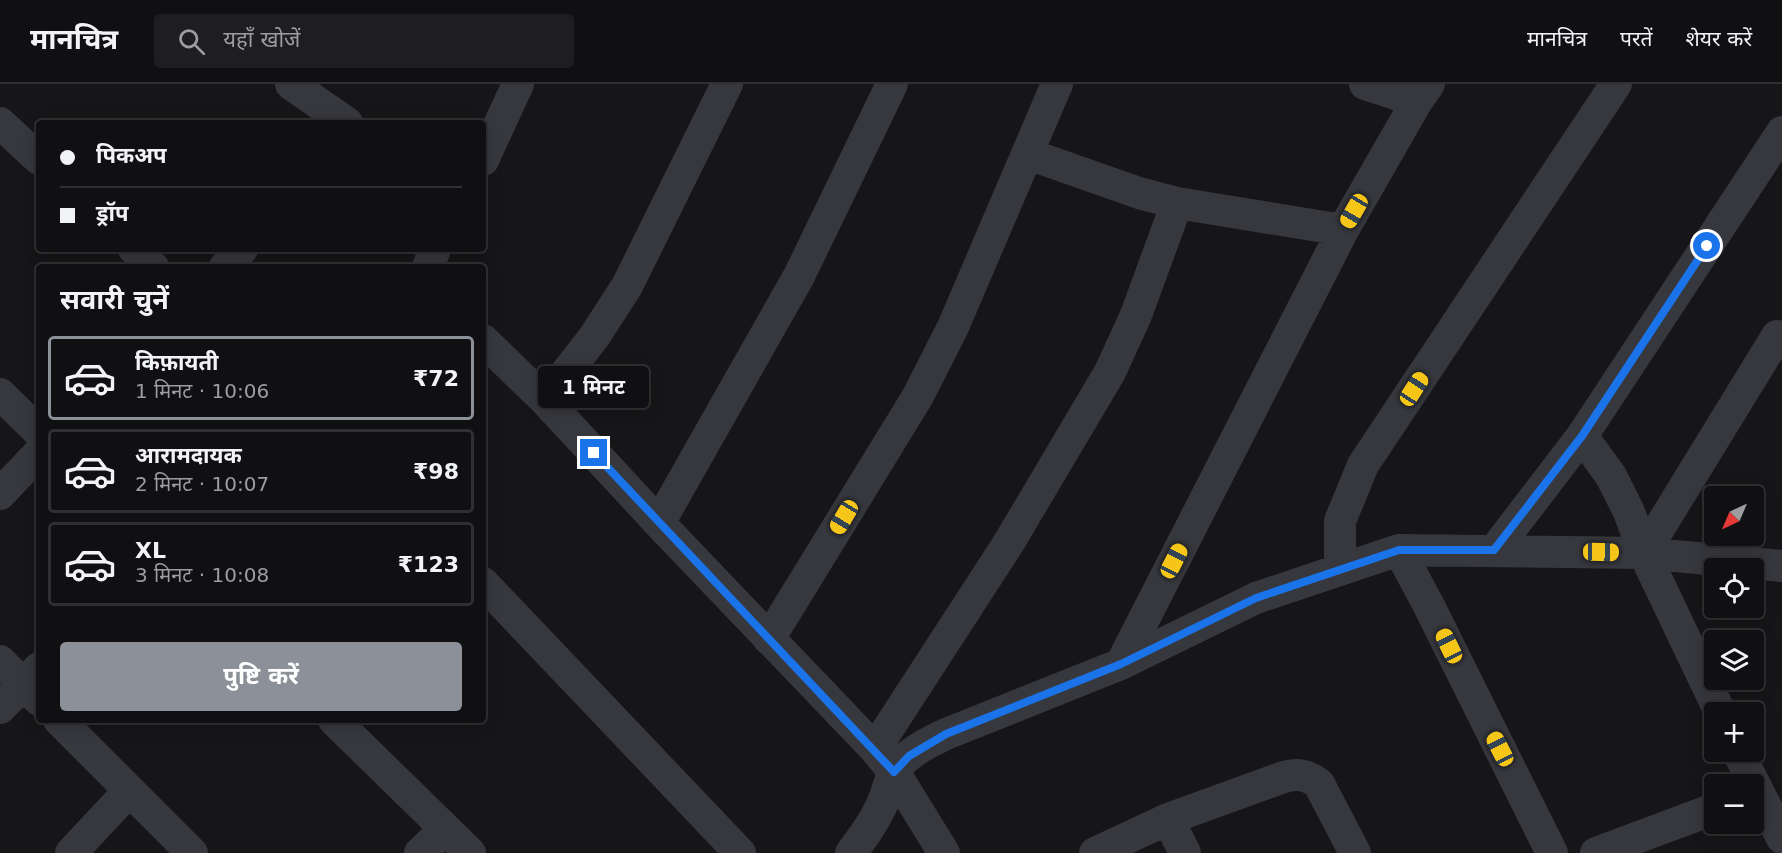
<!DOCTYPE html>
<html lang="hi">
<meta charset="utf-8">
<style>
body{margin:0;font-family:"DejaVu Sans","Noto Sans Devanagari",sans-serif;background:#1e1e20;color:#f1f3f6;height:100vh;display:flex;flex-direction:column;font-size:22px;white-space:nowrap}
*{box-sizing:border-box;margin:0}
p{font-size:20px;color:#9c9d9f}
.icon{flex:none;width:33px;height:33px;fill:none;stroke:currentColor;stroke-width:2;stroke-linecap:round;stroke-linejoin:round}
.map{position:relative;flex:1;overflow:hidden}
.panel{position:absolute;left:36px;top:180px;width:450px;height:459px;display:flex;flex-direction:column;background:#101012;border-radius:6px;box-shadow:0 3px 15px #0003,0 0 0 2px #303032}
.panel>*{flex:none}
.hud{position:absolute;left:36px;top:36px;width:450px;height:132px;border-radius:6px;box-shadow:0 3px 15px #0003,0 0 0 2px #303032;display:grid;align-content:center;height:132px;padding:0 24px;background:#101012}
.needle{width:39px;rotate:224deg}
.fabs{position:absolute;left:1704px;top:402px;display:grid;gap:12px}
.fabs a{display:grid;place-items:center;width:60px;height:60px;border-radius:6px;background:#101012;box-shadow:0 3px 15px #0003,0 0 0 2px #303032;font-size:30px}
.end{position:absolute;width:27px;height:27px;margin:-14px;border:8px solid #1a73e8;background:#fff;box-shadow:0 0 0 3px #fff}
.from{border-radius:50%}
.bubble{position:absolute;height:42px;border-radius:6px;background:#101012;box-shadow:0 3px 15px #0003,0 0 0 2px #303032;font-size:20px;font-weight:700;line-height:42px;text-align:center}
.car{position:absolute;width:18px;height:36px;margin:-18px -9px;border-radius:8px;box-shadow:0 0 4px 2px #0007;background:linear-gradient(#f5c518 24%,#345 0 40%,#f5c518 0 76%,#345 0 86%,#f5c518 0)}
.hud b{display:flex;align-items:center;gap:21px;height:57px;font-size:22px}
.hud b+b{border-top:2px solid #303032}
.hud i{width:15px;height:15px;background:#f1f3f6}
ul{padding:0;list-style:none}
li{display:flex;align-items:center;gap:18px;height:84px;margin:0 12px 9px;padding:0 12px;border:3px solid #303032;border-radius:6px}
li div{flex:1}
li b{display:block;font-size:22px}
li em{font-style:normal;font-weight:700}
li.active{border-color:#8c9099}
li>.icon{width:54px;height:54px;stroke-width:1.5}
h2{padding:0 24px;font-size:27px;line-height:72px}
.button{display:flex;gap:12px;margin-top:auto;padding:12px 24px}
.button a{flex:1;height:69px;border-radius:6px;background:#8c9099;color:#fff;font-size:24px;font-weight:700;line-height:69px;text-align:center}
header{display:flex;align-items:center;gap:36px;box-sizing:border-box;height:84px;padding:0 30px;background:#101012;border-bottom:2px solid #303032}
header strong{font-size:28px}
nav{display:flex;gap:33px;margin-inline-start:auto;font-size:21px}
.search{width:420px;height:54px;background:#1e1e20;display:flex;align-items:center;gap:15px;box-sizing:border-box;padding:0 21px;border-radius:6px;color:#9c9d9f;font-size:22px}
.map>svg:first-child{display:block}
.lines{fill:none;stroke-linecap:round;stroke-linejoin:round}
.minor{stroke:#37383d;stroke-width:32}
.route{stroke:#1a73e8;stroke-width:8}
</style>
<header>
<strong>मानचित्र</strong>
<div class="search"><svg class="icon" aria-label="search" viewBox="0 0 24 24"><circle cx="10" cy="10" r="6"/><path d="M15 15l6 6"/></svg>यहाँ खोजें</div>
<nav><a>मानचित्र</a><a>परतें</a><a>शेयर करें</a></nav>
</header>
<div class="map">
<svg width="1782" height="769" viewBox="0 0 1782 769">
<rect width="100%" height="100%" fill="#161618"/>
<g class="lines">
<path class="minor" d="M291,0L347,39
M1365,0L1417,17
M0,39L39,75
M1028,70L1139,109L1177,119L1343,146
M483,76L518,0
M134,165L153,183
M225,183L242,165
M428,183L435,165
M483,256L545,316L659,439L875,665L894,688L944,769
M0,310L39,348
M545,316L594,253L627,202L727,0
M1582,352L1611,392L1629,428L1644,469L1720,628
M0,410L39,369
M659,439L799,192L892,0
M1399,466L1428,520L1552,769
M1494,467L1582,352L1782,48
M1644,469L1777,252
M1340,485V437L1363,381L1616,0
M483,499L740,769
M769,555L918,312L953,243L1057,0
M0,577L39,616
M1121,580L1343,146L1417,17L1429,0
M0,624L39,584
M59,636L192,769
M334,636L470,769
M875,665L1008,460L1110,288L1136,231L1177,119
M1738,668L1782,754
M1168,735L1185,769
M71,769L129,707
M420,769L445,745
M851,769C863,753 875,737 883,718C887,709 889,697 894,688C905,669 928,659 946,650L1121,580L1256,514L1399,466L1644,469L1782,482
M1095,769L1168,735L1281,694C1296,689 1307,690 1319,700L1355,769
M1596,769L1714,725"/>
</g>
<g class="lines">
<path class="route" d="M594,369L894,688L909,672L946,650L1121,580L1256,514L1399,466H1494L1582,352L1707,162"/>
</g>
</svg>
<div class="fabs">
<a><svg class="needle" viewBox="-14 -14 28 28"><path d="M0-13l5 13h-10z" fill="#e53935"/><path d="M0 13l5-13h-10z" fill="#9c9d9f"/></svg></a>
<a><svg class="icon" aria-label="locate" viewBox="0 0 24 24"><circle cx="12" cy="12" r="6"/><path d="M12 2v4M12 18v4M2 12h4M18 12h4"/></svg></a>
<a><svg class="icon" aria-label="layers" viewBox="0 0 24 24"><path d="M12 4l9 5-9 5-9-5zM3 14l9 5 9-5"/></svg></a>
<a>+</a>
<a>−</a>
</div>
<i class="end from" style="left:1707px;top:162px"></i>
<i class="end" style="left:594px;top:369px"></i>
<div class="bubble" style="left:538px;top:282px;width:111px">1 मिनट</div>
<i class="car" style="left:1354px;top:127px;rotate:210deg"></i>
<i class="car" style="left:1414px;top:305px;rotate:33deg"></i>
<i class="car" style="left:844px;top:433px;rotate:211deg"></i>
<i class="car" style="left:1601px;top:468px;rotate:91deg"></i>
<i class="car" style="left:1174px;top:477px;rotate:27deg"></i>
<i class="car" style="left:1449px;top:562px;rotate:334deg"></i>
<i class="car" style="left:1500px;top:665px;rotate:333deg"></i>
<div class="hud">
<b><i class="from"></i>पिकअप</b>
<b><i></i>ड्रॉप</b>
</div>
<section class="panel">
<h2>सवारी चुनें</h2>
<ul>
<li class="active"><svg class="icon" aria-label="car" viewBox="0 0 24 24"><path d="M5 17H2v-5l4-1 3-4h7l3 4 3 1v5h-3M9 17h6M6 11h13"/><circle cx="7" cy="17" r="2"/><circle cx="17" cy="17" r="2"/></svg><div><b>किफ़ायती</b><p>1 मिनट · 10:06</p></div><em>₹72</em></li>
<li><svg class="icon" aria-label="car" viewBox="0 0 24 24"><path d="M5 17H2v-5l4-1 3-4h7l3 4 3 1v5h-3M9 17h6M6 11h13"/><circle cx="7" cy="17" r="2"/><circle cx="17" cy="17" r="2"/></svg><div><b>आरामदायक</b><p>2 मिनट · 10:07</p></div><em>₹98</em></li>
<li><svg class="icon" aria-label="car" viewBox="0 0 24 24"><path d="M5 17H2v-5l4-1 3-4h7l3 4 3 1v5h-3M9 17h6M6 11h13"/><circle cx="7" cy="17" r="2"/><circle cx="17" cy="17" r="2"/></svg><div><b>XL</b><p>3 मिनट · 10:08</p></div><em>₹123</em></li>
</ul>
<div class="button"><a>पुष्टि करें</a></div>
</section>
</div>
